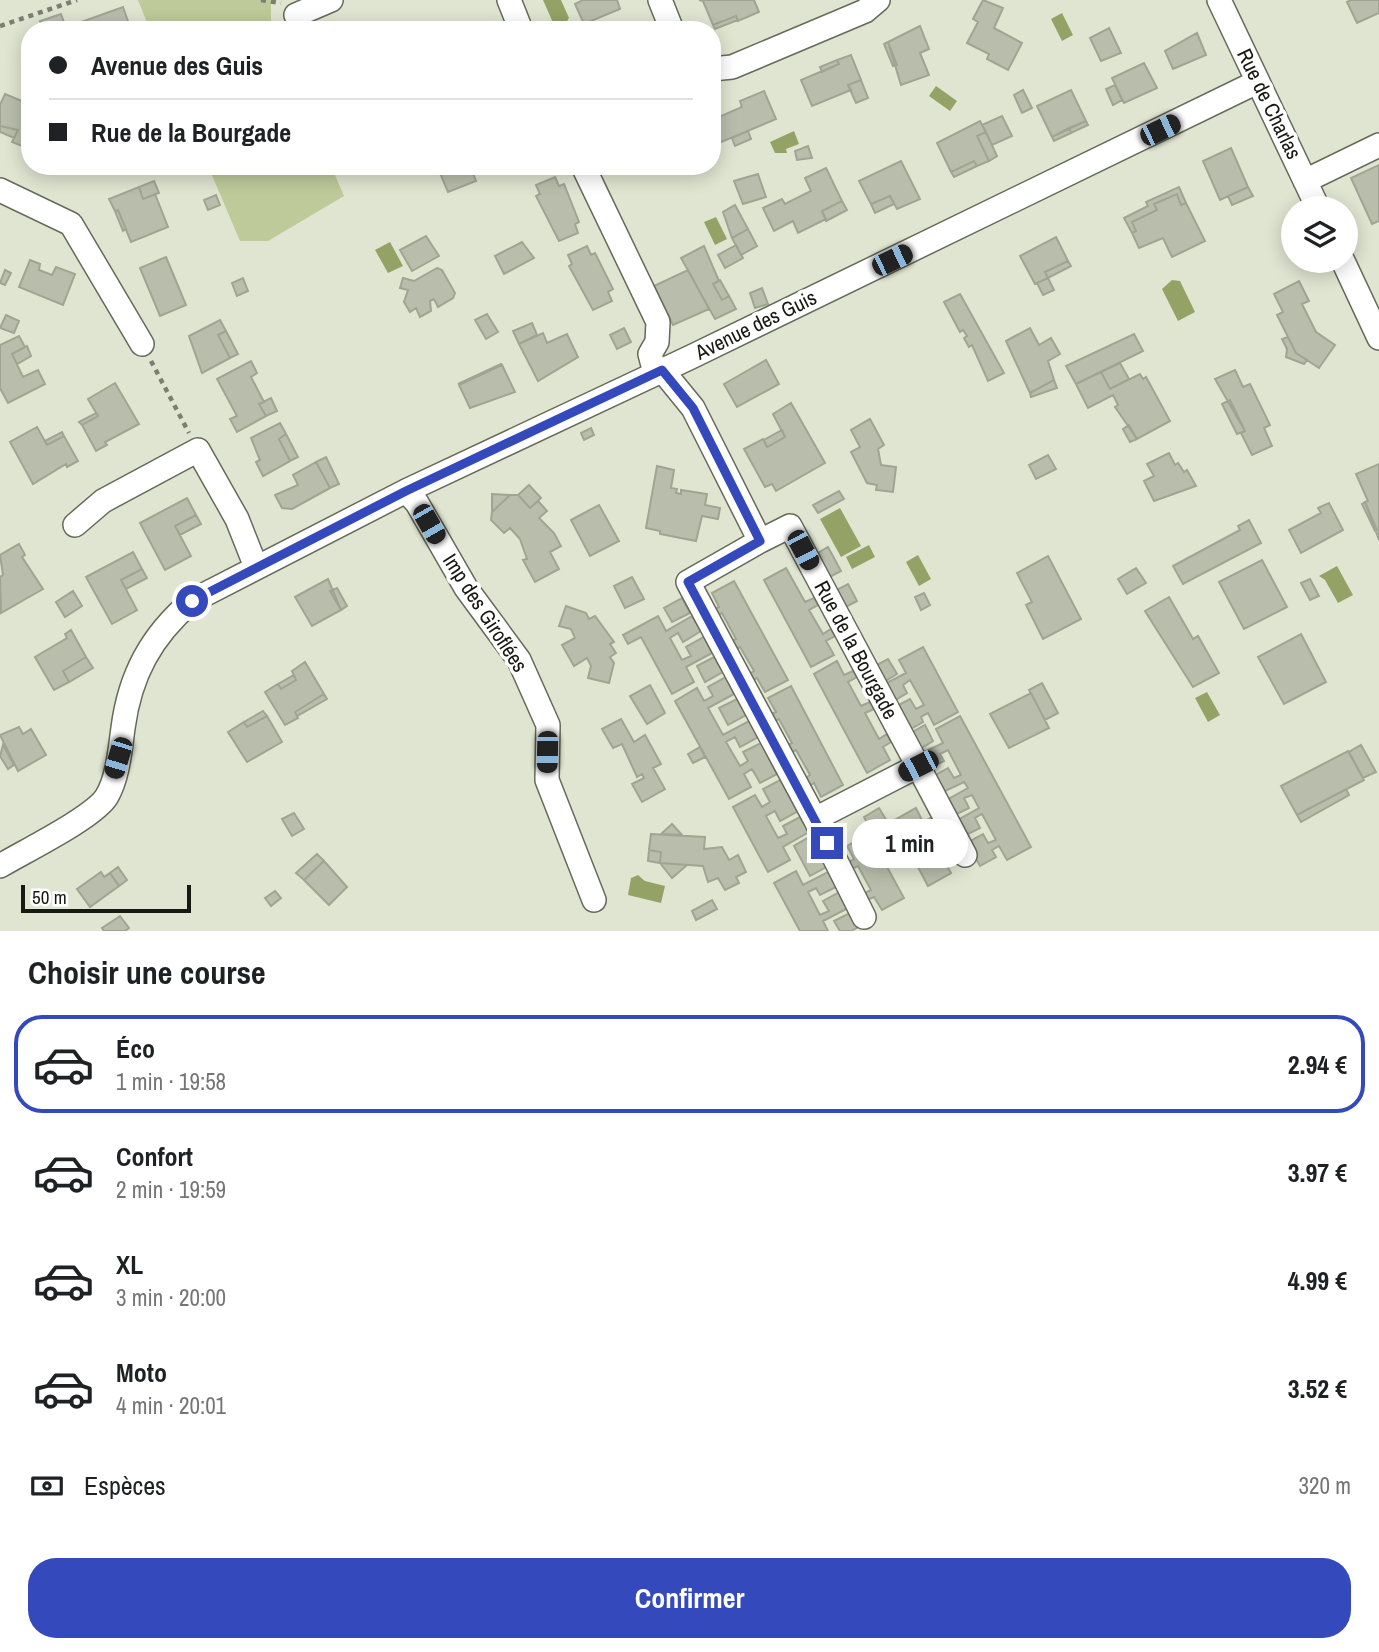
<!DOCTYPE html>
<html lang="fr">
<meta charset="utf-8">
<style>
body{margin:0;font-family:"Archivo Narrow",sans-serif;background:#f2f2f2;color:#202124;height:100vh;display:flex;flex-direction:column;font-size:26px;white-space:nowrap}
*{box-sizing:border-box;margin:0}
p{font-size:23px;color:#757577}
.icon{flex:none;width:38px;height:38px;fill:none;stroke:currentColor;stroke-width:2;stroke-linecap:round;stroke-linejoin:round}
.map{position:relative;height:931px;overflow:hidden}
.sheet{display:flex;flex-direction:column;background:#fff;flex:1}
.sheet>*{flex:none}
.hud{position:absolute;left:21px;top:21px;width:700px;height:154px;border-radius:28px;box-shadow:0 4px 18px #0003;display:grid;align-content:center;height:154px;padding:0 28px;background:#fff}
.fabs{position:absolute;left:1281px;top:196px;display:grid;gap:14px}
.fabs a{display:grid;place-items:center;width:77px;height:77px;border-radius:50%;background:#fff;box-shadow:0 4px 18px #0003;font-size:35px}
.scale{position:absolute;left:21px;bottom:18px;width:170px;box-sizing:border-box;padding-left:7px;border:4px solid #171912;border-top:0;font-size:19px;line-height:24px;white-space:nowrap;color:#171912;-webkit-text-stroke:5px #fff;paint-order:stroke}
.end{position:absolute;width:32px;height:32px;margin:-16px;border:9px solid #3449bb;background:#fff;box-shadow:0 0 0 4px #fff}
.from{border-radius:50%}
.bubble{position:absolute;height:49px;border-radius:24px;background:#fff;box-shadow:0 4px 18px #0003;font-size:23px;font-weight:700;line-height:49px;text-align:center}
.car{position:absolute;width:21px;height:42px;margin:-21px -10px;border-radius:9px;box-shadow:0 0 5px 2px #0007;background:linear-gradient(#222 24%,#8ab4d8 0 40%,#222 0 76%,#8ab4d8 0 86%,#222 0)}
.hud b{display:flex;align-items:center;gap:24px;height:66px;font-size:26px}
.hud b+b{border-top:2px solid #e0e0e0}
.hud i{width:18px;height:18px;background:#202124}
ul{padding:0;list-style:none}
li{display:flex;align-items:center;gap:21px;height:98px;margin:0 14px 10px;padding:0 14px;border:4px solid transparent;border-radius:28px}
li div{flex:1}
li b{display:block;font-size:26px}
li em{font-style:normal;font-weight:700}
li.on{border-color:#3449bb}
li>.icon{width:63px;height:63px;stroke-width:1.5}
h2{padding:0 28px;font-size:32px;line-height:84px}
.pay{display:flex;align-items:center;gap:18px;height:77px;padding:0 28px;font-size:26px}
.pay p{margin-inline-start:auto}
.action{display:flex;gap:14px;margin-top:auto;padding:14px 28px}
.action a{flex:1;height:80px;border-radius:28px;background:#3449bb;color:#fff;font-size:28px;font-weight:700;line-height:80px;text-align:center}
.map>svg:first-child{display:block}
.green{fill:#beca9a}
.water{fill:#94a365}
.building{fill:#b9beac;stroke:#a0a593;stroke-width:2}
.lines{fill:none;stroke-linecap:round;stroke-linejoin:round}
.minor-casing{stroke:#656a59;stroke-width:26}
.path{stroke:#7b7f72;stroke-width:4.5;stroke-dasharray:5 5;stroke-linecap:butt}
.minor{stroke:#fff;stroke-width:23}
.route{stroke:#3449bb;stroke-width:9}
.labels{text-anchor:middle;stroke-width:7;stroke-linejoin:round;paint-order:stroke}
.street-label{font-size:21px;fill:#171912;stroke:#fff}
</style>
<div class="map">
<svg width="1379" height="931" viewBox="0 0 1379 931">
<rect width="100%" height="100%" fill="#dfe5d1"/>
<path class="green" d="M138,0H271V20L275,30H150Z
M208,166H331L344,196L268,241H240Z"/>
<path class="water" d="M543,0H561L569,18L565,24L554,25Z
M1062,13L1073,35L1062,41L1051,19Z
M936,86L957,101L950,111L929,96Z
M794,131L799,144L786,149L787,153H775L770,142Z
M716,217L727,239L715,245L704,222Z
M390,242L403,266L388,273L375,250Z
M1172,280L1180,281L1195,312L1178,321L1162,289Z
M840,508L861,546L841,557L820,519Z
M869,545L875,557L852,569L846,557Z
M918,555L931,579L919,586L906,562Z
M1337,566L1353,595L1338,603L1325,580L1319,576Z
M1207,692L1220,715L1208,722L1195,698Z
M638,875L645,881L665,886L661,903L628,895L631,878Z"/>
<path class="building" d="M583,0H617L620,9L584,24L575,4Z
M699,0H754L759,12L738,21L736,16L713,25L703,1Z
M983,0L1003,8L994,28L1022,43L1008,70L987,59L989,54L967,43L978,22L973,19Z
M1351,0H1379V13L1357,23L1347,2Z
M123,7L129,24L125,30H84L81,22Z
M61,14L66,28L81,22L84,30H44L40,21Z
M736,16L738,20L715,29L713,25Z
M494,22L497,30H475Z
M920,26L929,49L920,53L929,75L901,85L888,42Z
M1109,28L1121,53L1101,61L1090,38Z
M1197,33L1206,55L1173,69L1165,51Z
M888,42L897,65L893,66L884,44Z
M851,55L861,80L848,85L851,90L812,106L801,80L839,64L837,60Z
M837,60L839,64L822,72L820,67Z
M1144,63L1157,88L1124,103L1112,78Z
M861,80L868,98L856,103L848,85Z
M1115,85L1122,100L1113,105L1106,89Z
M1023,90L1032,108L1022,113L1014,95Z
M1071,90L1086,121L1052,137L1037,106Z
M764,91L776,119L719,143L712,120L742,107L740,101Z
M5,94L29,104L25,113L30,115V149L12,142L18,130L0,126V105Z
M1002,116L1012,136L992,145L982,125Z
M980,121L986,132L977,136L989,161L977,166L974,161L951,172L937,143Z
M1086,121L1088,125L1071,133L1069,128Z
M0,126L18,130L14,138L0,132Z
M1069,128L1071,133L1054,141L1052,137Z
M748,131L751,139L735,146L732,138Z
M986,132L997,156L989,161L977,136Z
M808,146L812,158L797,160L795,151Z
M1231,148L1248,187L1220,200L1203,161Z
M901,161L920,199L897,209L890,196L871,204L859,181Z
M974,161L977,166L954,177L951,172Z
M1379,165V221L1372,224L1351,178Z
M437,166H470L476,181L448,192Z
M826,168L842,201L822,211L826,219L798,233L793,221L774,231L763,208L782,199L785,204L811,191L805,178Z
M758,174L766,197L743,204L734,181Z
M555,177L559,186L564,184L579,222L575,224L578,233L559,241L536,196L540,194L536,185Z
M154,181L159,193L143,199L139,187Z
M139,187L143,199L155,194L168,227L131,242L118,210L115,211L109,199Z
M1179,187L1186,203L1181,205L1177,194L1154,204L1157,210L1132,222L1136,231L1132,233L1124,218L1148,206L1146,202Z
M1248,187L1253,196L1232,205L1228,196Z
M1177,194L1181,205L1186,203L1205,241L1172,257L1163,238L1139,248L1132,233L1136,231L1132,222L1157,210L1154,204Z
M216,195L220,205L208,210L204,200Z
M890,196L894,204L875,213L871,204Z
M842,201L847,210L826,221L822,211Z
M735,205L748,229L732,238L723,212Z
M118,210L126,229L123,231L115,211Z
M748,229L757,246L741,255L732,238Z
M426,236L439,256L412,271L400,250Z
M1056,237L1068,261L1045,272L1048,278L1035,284L1020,256Z
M522,242L534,258L504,274L495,256Z
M736,245L743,258L725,268L718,255Z
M587,246L591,255L595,253L613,289L608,292L612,301L593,310L569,266L572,264L568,255Z
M704,246L719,281L713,284L722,300L729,296L736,309L715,319L681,258Z
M166,257L186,305L160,316L140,268Z
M30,260L40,264L39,270L52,275L56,267L75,274L63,305L19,287Z
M1068,261L1071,266L1048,278L1045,272Z
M437,268L442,270L455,293L453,298L438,307L434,299L430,301L431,311L420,317L416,308L410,312L404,302L408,290L400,288L403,278L414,281Z
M5,270L11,273L5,285L0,283Z
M688,270L709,309L673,325L654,286Z
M243,278L248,291L237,296L232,283Z
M1048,278L1054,290L1043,295L1037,283Z
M720,280L729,296L722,300L713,284Z
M1299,281L1309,301L1302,304L1316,332L1335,345L1319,368L1296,353L1277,315L1283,312L1274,294Z
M762,288L768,304L755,308L750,293Z
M960,294L1004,373L988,381L972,345L969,347L964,338L967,336L963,330L960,332L944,302Z
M487,314L498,332L486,339L475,320Z
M6,315L19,321L14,333L0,328Z
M220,320L226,331L218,335L230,358L202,373L189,336Z
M532,323L537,335L519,344L513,331Z
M624,328L631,342L617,349L610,335Z
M1030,328L1039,345L1051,338L1060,354L1048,361L1054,380L1030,393L1006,341Z
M226,331L238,354L230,358L218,335Z
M543,333L547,343L567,334L578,357L538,381L519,344Z
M1134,334L1143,351L1076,384L1066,366Z
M19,336L25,347L12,354L23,377L38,370L45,384L8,403L0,388V345Z
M1288,337L1296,353L1307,360L1304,364L1286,357L1287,349L1282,339Z
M27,346L31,356L17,364L12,354Z
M766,360L779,384L737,407L724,384Z
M251,361L257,373L251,377L264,402L259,404L266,416L237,432L230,419L237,416L217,379Z
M1120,363L1129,379L1110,389L1101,372Z
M501,364L502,365L458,384Z
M502,365L515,392L470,408L459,385Z
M1235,370L1243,387L1250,384L1270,425L1264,428L1272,446L1252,455L1241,433L1245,431L1215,379Z
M1101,372L1110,389L1140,374L1143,379L1146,377L1170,421L1137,439L1115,407L1118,405L1113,395L1088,408L1076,384Z
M1054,380L1057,388L1031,397L1030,393Z
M115,383L139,424L105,442L107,445L96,451L82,425L98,416L88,399Z
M271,398L277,411L266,416L259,404Z
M1230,400L1245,431L1237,434L1222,404Z
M791,403L825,463L776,491L772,484L765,487L744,449L763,439L767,447L785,437L773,414Z
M96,413L98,416L82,425L79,422Z
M870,419L884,445L878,449L881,465L896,467L893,492L876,490L877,485L867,483L851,452L860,447L851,430Z
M280,423L286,434L279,439L290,461L263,476L256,462L260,460L251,438Z
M1129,425L1137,439L1130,442L1123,429Z
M37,427L47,445L64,436L78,461L67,467L66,464L33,484L10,442Z
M591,428L594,435L584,440L581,433Z
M782,430L785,437L767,447L764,440Z
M62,432L64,436L47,445L45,441Z
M286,434L298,457L290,461L279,439Z
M1169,453L1175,465L1178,463L1184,472L1187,470L1196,486L1154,501L1144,481L1154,476L1147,464Z
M1048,455L1056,469L1036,479L1029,465Z
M326,457L339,484L330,488L316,462Z
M316,462L330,488L292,509L282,508L275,495L298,485L293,475Z
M1379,464V540L1365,502L1368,501L1356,474Z
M657,466L674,470L671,488L677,489L676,493L681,494V490L707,494L705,505L720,508L718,519L702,516L696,541L660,534V531L646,528Z
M529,485L541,498L530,508L518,495Z
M839,491L844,499L818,513L813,505Z
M492,494L510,495L492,512Z
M510,495H518L530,508L538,501L547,511L539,518L554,533L561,546L550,552L559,569L535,582L523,560L527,559L520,539L510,528L504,533L491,520L492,512Z
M187,498L196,515L175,526L191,556L165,570L140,523Z
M1365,502L1377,530L1375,531L1362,504Z
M1329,503L1343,530L1301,553L1289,530L1321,513L1318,508Z
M599,505L619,541L590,556L571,520Z
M196,515L201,524L180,535L175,526Z
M1249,520L1261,543L1183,584L1173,566L1240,530L1238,526Z
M19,544L25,555L22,557L43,589L1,613L0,577L3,575L0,555Z
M828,547L841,571L826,579L813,556Z
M133,552L142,569L121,580L137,610L112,624L86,577Z
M1048,556L1081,619L1043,639L1026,605L1032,602L1017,573Z
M1262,560L1287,607L1244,629L1219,582Z
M786,568L805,602L814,598L818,605L809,610L823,634L831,629L835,636L826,641L834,655L811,667L764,580Z
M1136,568L1146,583L1127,594L1118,579Z
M142,569L147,578L126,589L121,580Z
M632,577L644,599L625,608L614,586Z
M328,579L341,610L312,626L295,597Z
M1310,579L1319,596L1310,600L1301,583Z
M734,581L788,680L765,692L757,678L749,682L746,676L754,671L740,647L732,651L728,643L736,639L722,613L714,618L711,611L719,607L712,593Z
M848,584L857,601L842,609L833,592Z
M337,588L347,606L341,610L330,591Z
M73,591L82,606L65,617L56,602Z
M924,593L930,605L921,610L915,597Z
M1169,597L1193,639L1198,636L1219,673L1193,687L1145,611Z
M682,598L690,613L672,622L664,608Z
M566,606L586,613L589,619L595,616L614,642L610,644L616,653L610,657L614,663L609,683L588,678L591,666L587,658L574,666L562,645L575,638L571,629L559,626Z
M658,616L666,631L692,616L701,631L683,642L678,633L670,638L682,660L691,656L686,647L704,637L712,653L686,667L694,682L672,694L641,637L628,644L623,635Z
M71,630L86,657L63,671L69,682L54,690L35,657L67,638L65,634Z
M1301,634L1326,682L1284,704L1258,657Z
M923,647L958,712L934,725L928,713L921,717L923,722L907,731L895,707L910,699L916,709L924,705L910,680L903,685L907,693L892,702L883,685L906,673L899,660Z
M86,657L93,668L69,682L63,671Z
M714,657L723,672L705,682L697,666Z
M888,659L897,674L882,683L873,667Z
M837,661L844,675L853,671L857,677L848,682L861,706L870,702L874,709L865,713L879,739L887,734L891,742L883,747L890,760L867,773L814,674Z
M305,662L324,694L295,712L298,718L285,725L265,692L278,684L281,689L296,680L292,671Z
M294,675L296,680L281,689L278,684Z
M726,677L734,694L708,708L723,735L749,721L758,737L740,747L735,737L726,742L740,766L748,761L743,752L761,743L777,774L760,783L752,769L744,774L751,787L729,799L675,701L697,688L704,701L713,696L708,687Z
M1042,683L1058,713L1045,720L1029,690Z
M650,685L665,713L647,724L630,696Z
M791,686L843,785L821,797L814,783L806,788L802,780L810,775L796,750L788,754L784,747L792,743L779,719L771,723L767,716L776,712L768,698Z
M1031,693L1049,728L1009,748L990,714Z
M324,694L327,699L297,716L295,712Z
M737,699L746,715L728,725L719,708Z
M263,711L267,716L247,727L244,722Z
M267,716L282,742L247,762L228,732L244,722L247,727Z
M960,716L1031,847L1007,860L999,846L992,850L996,857L980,866L967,843L983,834L988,843L996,840L982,814L975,818L980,828L964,836L956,821L979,808L972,795L964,798L969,808L953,816L945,801L968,788L964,782L941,793L932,777L948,768L954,778L961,775L948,750L940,754L944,761L928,769L920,754L943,743L936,729Z
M621,719L634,742L645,735L661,764L653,768L665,789L642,802L632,784L644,778L642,774L637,777L622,744L613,748L602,729Z
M925,725L933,741L918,750L909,734Z
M19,727L23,734L31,729L46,755L18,771L0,735Z
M3,745L14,765L8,769L0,756Z
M1361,745L1376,772L1363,778L1349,752Z
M700,747L705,757L693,763L688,754Z
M1348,751L1364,780L1297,815L1281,786Z
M780,780L798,811L780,821L775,811L766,816L778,838L787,834L783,826L800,817L809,832L783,847L790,860L768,872L733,807L755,795L762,807L770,802L763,789Z
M1346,789L1349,795L1301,822L1297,815Z
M879,808L888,823L872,832L864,817Z
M916,808L923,822L932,817L936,824L927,829L940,853L949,848L952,855L944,860L951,873L928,886L910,852L899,858L893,848L904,842L893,821Z
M294,813L304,829L292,836L282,819Z
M672,824L682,835L661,834Z
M651,834L705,837L704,849L722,847L729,860L738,855L746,872L736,877L739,883L725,890L718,878L708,882L703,866L660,863L661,852L649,850Z
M869,834L904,898L882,910L874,897L867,900L863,894L871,890L858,866L850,870L847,863L854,859L847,846Z
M811,836L828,866L810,876L794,846Z
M649,850L661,852L660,863L648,861Z
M317,854L324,861L304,880L296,873Z
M324,861L347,887L329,905L304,880Z
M660,863L687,865L672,878Z
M118,867L127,880L119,886L110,873Z
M796,871L803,885L830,871L838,886L820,895L816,888L808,892L820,915L829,911L823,901L841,891L850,907L823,921L828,931H800L774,883Z
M101,872L104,877L110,873L119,886L90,907L77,889Z
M275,891L281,898L271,906L265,898Z
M712,900L717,909L696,920L692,911Z
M852,912L860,926L851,931H840L834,921Z
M120,916L129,928L125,931H104L102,928Z"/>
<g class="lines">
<g class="minor-casing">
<path id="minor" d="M509,0L521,30
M660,0L672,30
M1219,0L1318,208
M296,15L331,0
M712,69L732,67L865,11L878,0
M583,166L658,322L657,342L650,354L655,373
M1305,181L1379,145
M0,190L71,224L142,344
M1343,261L1379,338
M662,370L693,408L760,541L688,582L815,819L918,766L790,526L760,541
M406,491L417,503L466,588L519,660L548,725L547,780L594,900
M75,525L103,501L198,450L237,519L256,567
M918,766L965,855
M815,819L864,917
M0,866C23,852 95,817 107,796C118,777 120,750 123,728C130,675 151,636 192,601L406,491L691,357L1257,82"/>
</g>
<path class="path" d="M261,0L281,3
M0,26L77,0
M151,361L189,433"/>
<use href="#minor" class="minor"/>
</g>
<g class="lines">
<path class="route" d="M192,601L406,491L662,370L693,408L760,541L688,582L827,843"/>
</g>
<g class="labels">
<g class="street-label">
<text transform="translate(1269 104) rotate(64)" y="7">Rue de Charlas</text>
<text transform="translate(756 325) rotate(-26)" y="7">Avenue des Guis</text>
<text transform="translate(485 613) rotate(57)" y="7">Imp des Giroflées</text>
<text transform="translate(856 650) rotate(62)" y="7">Rue de la Bourgade</text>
</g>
</g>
</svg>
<div class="fabs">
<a><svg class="icon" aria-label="layers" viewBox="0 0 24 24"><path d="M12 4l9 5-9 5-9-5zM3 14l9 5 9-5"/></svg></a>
</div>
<div class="scale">50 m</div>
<i class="end from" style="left:192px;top:601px"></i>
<i class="end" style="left:827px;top:843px"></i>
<div class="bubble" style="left:852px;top:819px;width:116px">1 min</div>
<i class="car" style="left:1160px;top:130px;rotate:64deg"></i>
<i class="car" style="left:892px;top:260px;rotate:64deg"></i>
<i class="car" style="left:429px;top:524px;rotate:150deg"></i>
<i class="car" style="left:803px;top:550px;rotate:152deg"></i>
<i class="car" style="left:547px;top:752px;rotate:181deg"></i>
<i class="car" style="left:118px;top:758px;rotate:197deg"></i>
<i class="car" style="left:918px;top:766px;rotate:243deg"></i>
<div class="hud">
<b><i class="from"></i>Avenue des Guis</b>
<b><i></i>Rue de la Bourgade</b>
</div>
</div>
<section class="sheet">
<h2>Choisir une course</h2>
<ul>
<li class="on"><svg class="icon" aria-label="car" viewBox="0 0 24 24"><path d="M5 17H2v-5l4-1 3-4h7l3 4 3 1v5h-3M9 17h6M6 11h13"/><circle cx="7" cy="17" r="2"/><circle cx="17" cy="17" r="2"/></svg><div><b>Éco</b><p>1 min · 19:58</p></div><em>2.94 €</em></li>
<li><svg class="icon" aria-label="car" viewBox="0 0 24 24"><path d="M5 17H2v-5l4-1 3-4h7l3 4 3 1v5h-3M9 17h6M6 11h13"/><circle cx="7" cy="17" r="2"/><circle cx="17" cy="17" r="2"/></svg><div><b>Confort</b><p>2 min · 19:59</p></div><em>3.97 €</em></li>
<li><svg class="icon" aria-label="car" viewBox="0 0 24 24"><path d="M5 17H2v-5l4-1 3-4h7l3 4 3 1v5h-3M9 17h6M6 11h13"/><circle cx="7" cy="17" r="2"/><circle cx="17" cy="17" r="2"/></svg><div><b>XL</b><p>3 min · 20:00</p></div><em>4.99 €</em></li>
<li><svg class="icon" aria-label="car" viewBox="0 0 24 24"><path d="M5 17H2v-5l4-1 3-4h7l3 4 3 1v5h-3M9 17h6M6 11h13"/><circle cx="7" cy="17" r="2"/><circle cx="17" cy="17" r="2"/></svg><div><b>Moto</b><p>4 min · 20:01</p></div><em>3.52 €</em></li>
</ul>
<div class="pay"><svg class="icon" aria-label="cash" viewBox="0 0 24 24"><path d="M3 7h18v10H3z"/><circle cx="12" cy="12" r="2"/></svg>Espèces<p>320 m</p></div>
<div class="action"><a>Confirmer</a></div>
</section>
